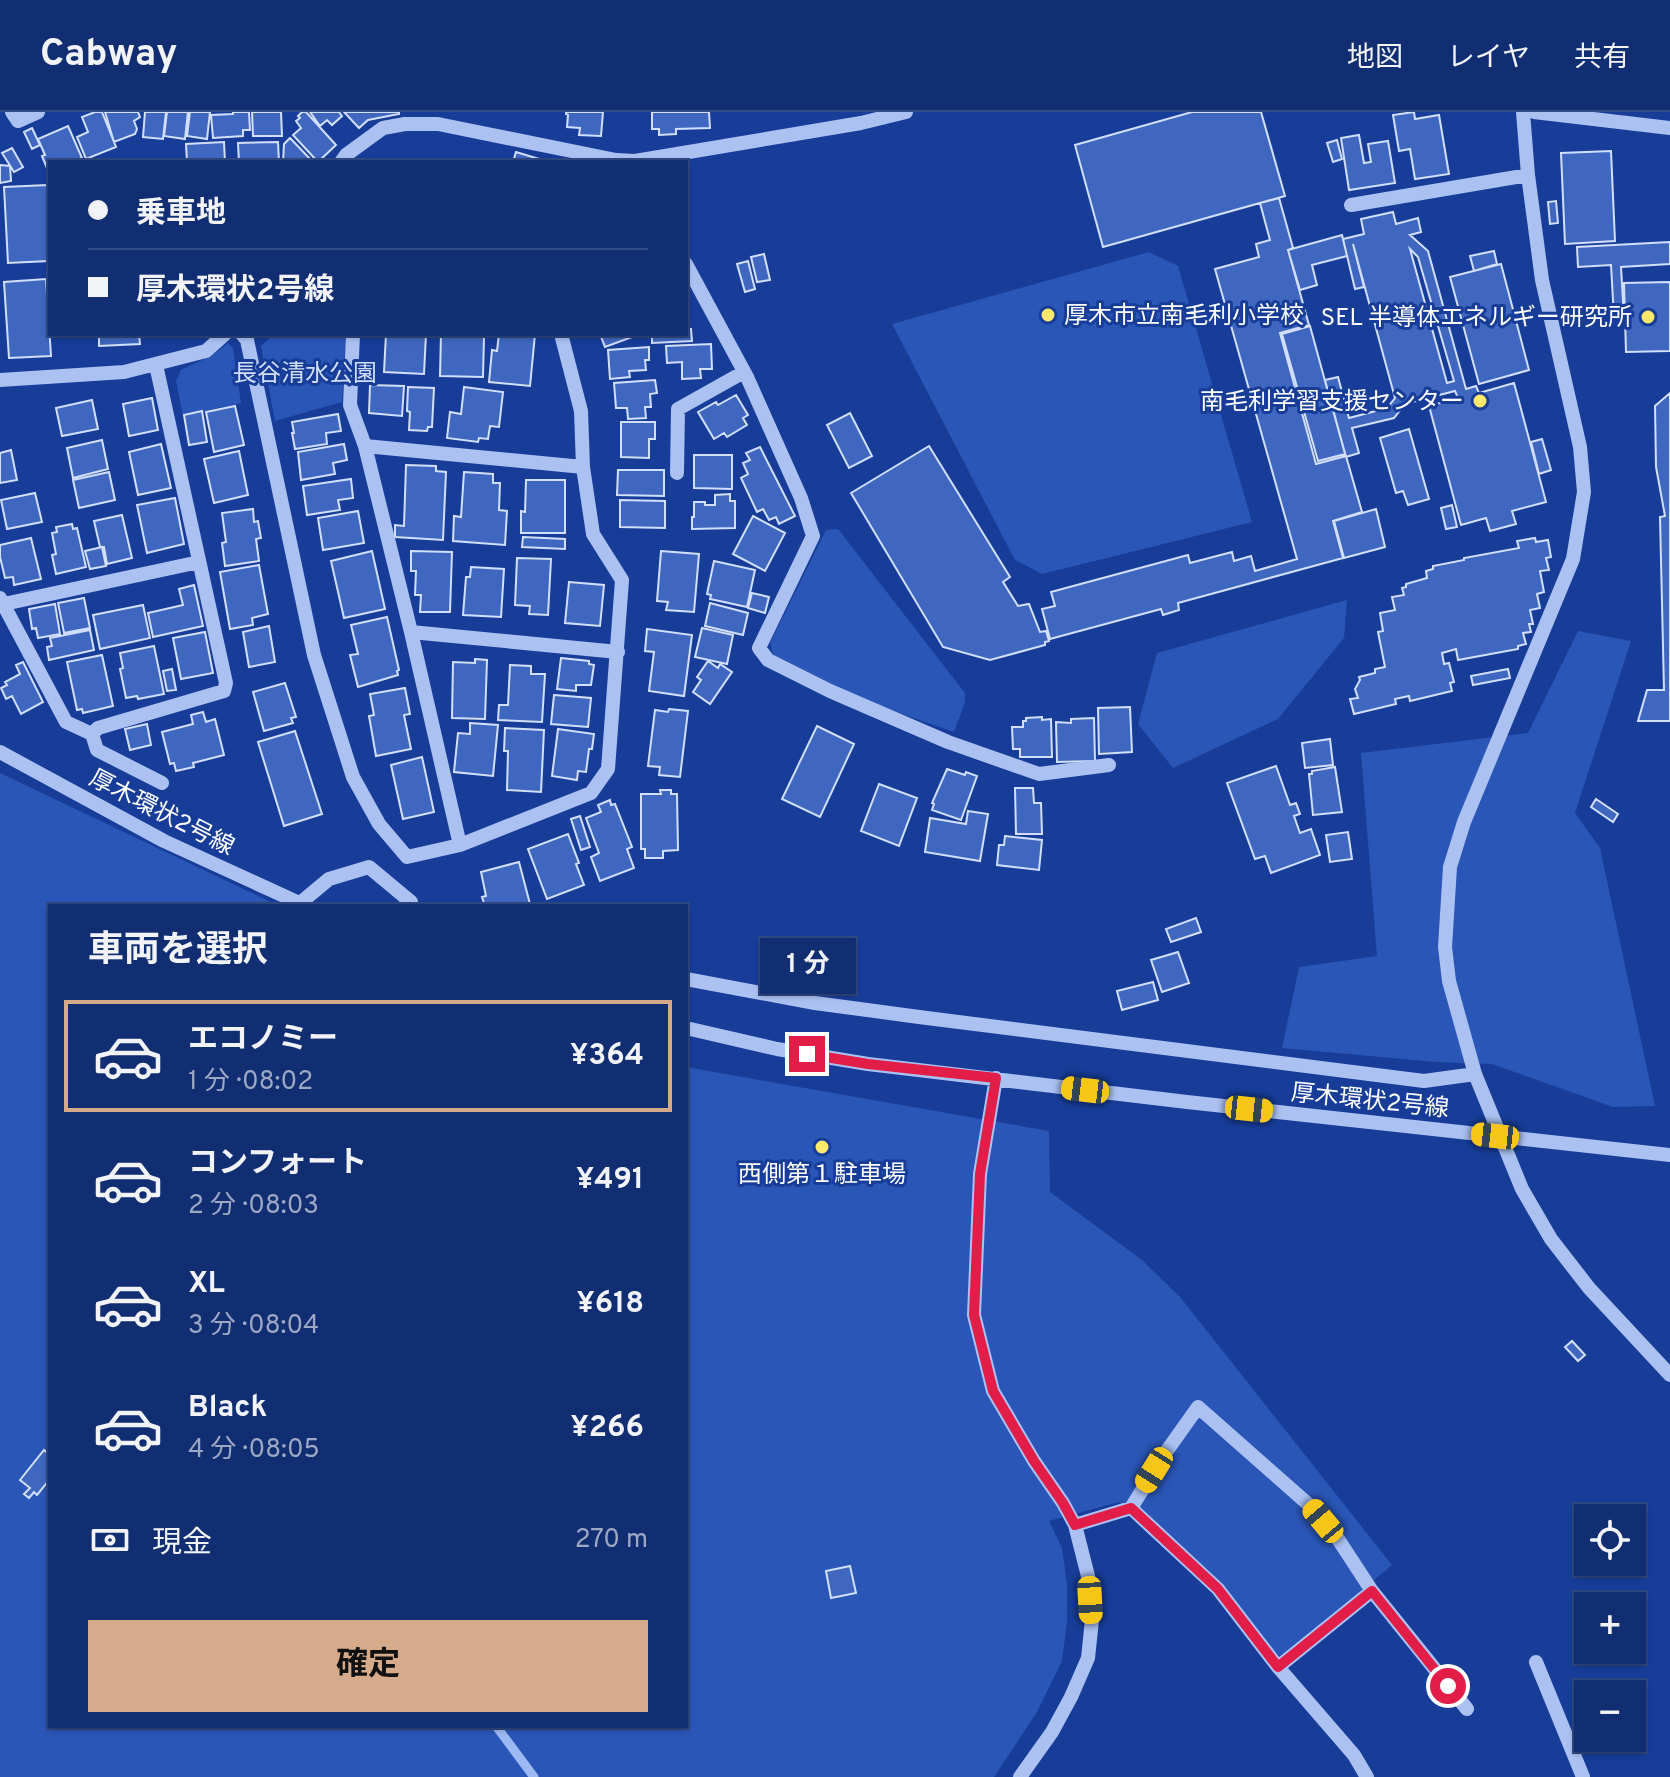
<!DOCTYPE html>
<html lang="ja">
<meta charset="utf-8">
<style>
body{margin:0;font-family:Overpass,"Noto Sans JP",sans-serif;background:#1e3a7b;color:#f1f3f6;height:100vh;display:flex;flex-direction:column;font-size:30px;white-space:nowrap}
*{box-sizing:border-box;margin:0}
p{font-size:26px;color:#9ca8c4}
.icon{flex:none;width:44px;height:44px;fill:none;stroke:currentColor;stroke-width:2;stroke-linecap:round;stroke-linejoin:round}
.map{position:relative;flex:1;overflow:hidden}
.sheet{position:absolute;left:48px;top:792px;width:640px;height:824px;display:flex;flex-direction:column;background:#112e73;border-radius:0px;box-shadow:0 2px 6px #0004,0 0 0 2px #304a85}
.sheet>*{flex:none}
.top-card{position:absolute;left:48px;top:48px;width:640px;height:176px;border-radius:0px;box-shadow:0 2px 6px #0004,0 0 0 2px #304a85;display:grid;align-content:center;height:176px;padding:0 40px;background:#112e73}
.buttons{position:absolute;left:1574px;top:1392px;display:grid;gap:16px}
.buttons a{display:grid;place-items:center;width:72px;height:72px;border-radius:0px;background:#112e73;box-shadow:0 2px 6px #0004,0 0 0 2px #304a85;font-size:40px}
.end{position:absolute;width:36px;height:36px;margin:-18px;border:10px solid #e11d48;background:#fff;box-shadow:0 0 0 4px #fff}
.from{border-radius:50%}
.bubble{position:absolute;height:56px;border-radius:0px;background:#112e73;box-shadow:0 2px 6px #0004,0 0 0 2px #304a85;font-size:26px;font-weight:700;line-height:56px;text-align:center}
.car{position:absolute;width:24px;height:48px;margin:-24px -12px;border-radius:10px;box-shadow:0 0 6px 2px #0007;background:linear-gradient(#f5c518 24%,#345 0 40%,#f5c518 0 76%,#345 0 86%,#f5c518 0)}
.top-card b{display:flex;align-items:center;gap:28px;height:76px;font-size:30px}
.top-card b+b{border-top:2px solid #304a85}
.top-card i{width:20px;height:20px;background:#f1f3f6}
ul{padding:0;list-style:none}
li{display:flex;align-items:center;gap:24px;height:112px;margin:0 16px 12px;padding:0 24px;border:4px solid transparent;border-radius:0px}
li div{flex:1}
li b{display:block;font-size:30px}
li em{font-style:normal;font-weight:700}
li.selected{border-color:#d6ab8b}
li>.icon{width:72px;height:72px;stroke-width:1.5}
h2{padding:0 40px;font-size:36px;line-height:96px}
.pay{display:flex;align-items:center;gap:20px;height:88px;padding:0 40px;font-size:30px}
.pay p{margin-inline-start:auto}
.primary-button{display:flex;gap:16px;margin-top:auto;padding:16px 40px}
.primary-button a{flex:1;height:92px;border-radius:0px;background:#d6ab8b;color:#111;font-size:32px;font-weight:700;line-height:92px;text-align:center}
header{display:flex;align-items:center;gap:48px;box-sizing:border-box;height:112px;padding:0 40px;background:#112e73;border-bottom:2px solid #304a85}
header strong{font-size:38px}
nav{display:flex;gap:44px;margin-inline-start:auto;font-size:28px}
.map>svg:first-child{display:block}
.green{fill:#2a56b7}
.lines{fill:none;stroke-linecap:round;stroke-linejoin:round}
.stream{stroke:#9db9f4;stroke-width:9}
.building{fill:#3f67c0;stroke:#d2dffc;stroke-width:2;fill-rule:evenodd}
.minor{stroke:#abc1f2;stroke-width:14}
.route{stroke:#e11d48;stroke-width:10}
.poi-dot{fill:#ffe96c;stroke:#173d99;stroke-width:3}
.labels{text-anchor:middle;stroke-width:6;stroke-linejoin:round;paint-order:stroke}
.poi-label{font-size:24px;fill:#fff;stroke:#173d99;text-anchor:end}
.park-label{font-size:24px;fill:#d2dffc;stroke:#173d99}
.street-label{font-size:24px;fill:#fff;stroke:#173d99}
</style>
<header>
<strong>Cabway</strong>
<nav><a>地図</a><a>レイヤ</a><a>共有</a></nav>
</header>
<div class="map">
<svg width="1670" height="1665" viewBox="0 0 1670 1665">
<rect width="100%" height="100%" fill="#173d99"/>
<path class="green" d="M1149,140L1178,154L1252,410L1042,462L1015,448L892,212Z
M274,222H346L342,290L275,309L261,234Z
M228,231L233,237L241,291L183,304L176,269L181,258L211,244Z
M838,417L965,581V590L954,620L870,591L787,553L773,542L770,531L826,418Z
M1347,488L1344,526L1278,607L1173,656L1138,612L1157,541Z
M1578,519L1631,529L1575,701L1600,736L1655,994L1613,995L1492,952L1436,950L1282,936L1299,855L1377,844L1361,641L1528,621Z
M0,661L279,794H50V1614H686V955L1049,1019L1050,1080L1142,1148L1180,1185L1392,1453L1282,1545L1274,1540L1147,1402L1119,1390L1049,1409L1062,1436L1067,1472V1510L1062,1549L1037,1600L994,1665H0Z"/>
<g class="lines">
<path class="stream" d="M496,1614L534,1665"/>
</g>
<path class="building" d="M95,0H102L116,35L86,47L77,25L88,20L82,5Z
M105,0H138L140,5L134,9L137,17L135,22L114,30Z
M145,0H166L163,27L143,25Z
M167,0H188L185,27L164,24Z
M190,0H210L207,27L187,24Z
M233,0H249L250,18H243V24L213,26L211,3L233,2Z
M252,0H281L282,24H253Z
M302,0H306L336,33L318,50L293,23L301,16L296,9L300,6L298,4Z
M310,0H339L342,4L332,13L327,8L320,14Z
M344,0H399V2L368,8L359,16Z
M566,0H603L601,24L579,23L580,16L567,15L568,3L566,2Z
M652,0H709L710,16L676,17V22L659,23V17H652Z
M1192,0H1261L1285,84L1103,135L1075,33Z
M1414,0L1415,7L1439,3L1449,62L1415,67L1410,37L1399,39L1393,3Z
M68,14L82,46L74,50H50L49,61L42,44L45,43L38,27Z
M32,16L40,33L32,37L24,20Z
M1359,23L1364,51L1371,50L1368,32L1388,29L1395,71L1349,78L1341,26Z
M290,26L313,50H283L284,32Z
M1337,28L1342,47L1333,50L1327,31Z
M224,30L225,50H187L186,32Z
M278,30L279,50H239L238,31Z
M12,36L23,55L14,60L2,41Z
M1611,39L1615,129L1565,132L1561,41Z
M516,40L549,50H513Z
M0,53L10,54L11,69L0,71Z
M47,73L49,149L8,151L4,75Z
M1279,86L1293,136L1288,138L1309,213L1280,221L1316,352L1346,344L1362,400L1333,409L1343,446L1178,491L1179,498L1163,503L1161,497L1050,527L1042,497L1055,494L1051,480L1188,443L1190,451L1232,440L1234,449L1251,444L1255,459L1297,447L1215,157L1259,145L1256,132L1270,128L1260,91Z
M1556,89L1558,111L1550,112L1548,90Z
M1393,100L1396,112L1418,106L1421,120L1410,123L1428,139L1466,277L1476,274L1479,281L1514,271L1546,390L1512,399L1516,412L1490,419L1486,406L1461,413L1429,294L1458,286L1455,279L1405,292L1394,306L1352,316L1359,341L1346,345L1325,268L1338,265L1349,306L1387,296L1395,286L1353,132L1364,175L1355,177L1343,127L1364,122L1361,107ZM1410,137L1418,145L1454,269L1447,271Z
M1342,123L1347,144L1312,153L1317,173L1300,178L1288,138Z
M1670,130V152L1621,155L1624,206H1614L1611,153L1578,155L1577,135Z
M1494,139L1497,152L1474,159L1470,144Z
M764,142L770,168L757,170L751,145Z
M748,149L755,177L745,180L737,152Z
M1501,152L1529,258L1479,272L1450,165Z
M46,167L51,244L9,246L4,170Z
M1670,170V239L1626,240L1624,171Z
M1310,214L1345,342L1318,349L1282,222Z
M691,217L692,229L652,231V222H686V218Z
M99,222H139L140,232L99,234Z
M386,222H426L424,262L384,260Z
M441,222H478V225H484L483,265L440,264Z
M499,222H535L530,274L489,270L492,238L497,239Z
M600,222H640L605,235Z
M711,232L712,257H700L701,266L682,267V250L667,251L666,234Z
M649,235V248H645L646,258L629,259L630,265L610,267L608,238Z
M655,268L657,281L650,282L651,295H645L646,306L628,307L627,296H616L614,271Z
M370,273L404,274L402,304L369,301Z
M408,275L434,276L432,315H428L427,319L409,318L410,300L407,299Z
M464,275L503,280L499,315L490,314L488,327L479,326L478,330L447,326L450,300L461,302Z
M1670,281V609H1638L1647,578H1664L1660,405L1665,404L1656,355L1655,294Z
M736,283L748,303L743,306L747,313L727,325L724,321L714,327L698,300L716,290L718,293Z
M152,286L158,318L129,324L123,292Z
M92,288L98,317L62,324L56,296Z
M235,294L244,333L214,340L206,300Z
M202,299L207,330L189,333L184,303Z
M850,301L872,344L849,356L827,313Z
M338,302L341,319L326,321L327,332L295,337L292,321H294L292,310Z
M621,310H655V327H649V346L621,345Z
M1409,317L1429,387L1408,393L1403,379L1396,381L1380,326Z
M1542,327L1551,358L1539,362L1531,330Z
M102,328L108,357L73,366L67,336Z
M161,332L171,376L138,383L129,340Z
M344,332L347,348L333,351L335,362L301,368L298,340Z
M929,334L1010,465L1003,470L1018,494L1029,492L1040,520L1046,519L1049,529L1045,530V533L990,548L943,535L851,381Z
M760,335L795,404L779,412L776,405L769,408L763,397L757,400L741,366L748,362L743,351L750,348L746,341Z
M11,338L17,368L0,371V341Z
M239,339L248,383L214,391L204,347Z
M694,343H732V377L694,376Z
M406,353L436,354V359L446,360L443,428L395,425V413L404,414Z
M618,358H664V384L617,383Z
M109,360L115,388L79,396L73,368Z
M464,360L493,362V371H500L499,398L507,399L505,433L453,429L454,404L461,405Z
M351,367L353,386L338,388L340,398L307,403L303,374Z
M526,368H565V421H521V399L525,400Z
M35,381L42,410L7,417L1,388Z
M730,382V389H735V416L692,417V405H694V390H705V393H715V383Z
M175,386L184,432L147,441L137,393Z
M620,388L665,389V416L620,415Z
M1452,393L1457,415L1446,417L1441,396Z
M253,397L254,410L258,409L261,426L256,427L259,449L225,454L222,431L226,430L222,401Z
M1376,397L1385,435L1344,446L1334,409Z
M358,399L364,431L323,438L318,406Z
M122,403L132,446L107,452L104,435H100L94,409Z
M753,404L785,421L765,459L733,442Z
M72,412L73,417L77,416L86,455L56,462L52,443L56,442L52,421L57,420L56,415Z
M523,425L565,427V437L522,435Z
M31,426L41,467L14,473L13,465L5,466L0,445V433Z
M1535,426L1536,430L1548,428L1551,445L1546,446L1549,458L1540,459L1544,480L1537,482L1540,496L1530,498L1533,512H1529L1531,520L1523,521L1526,532L1518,534V537L1458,548L1456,537L1442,541L1444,552L1449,551L1454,570L1450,571L1452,579L1410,589L1409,584L1395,587L1396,592L1354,602L1350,587L1358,586L1355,577L1360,568L1359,565L1375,561V557L1385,555L1378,520L1383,519L1380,501L1395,498L1392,485L1404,483L1402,476L1406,475V472L1427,466L1426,459L1433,457V454L1464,448V446L1519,436L1517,429Z
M102,435L106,454L90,457L85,439Z
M372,439L385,497L344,506L331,449Z
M411,439L452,440L450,500H420L421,483H415L416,459H411Z
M661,439L699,442L694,500L666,498L668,490L657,489Z
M517,446L551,447L548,503L529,502L530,494L515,493Z
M714,449L755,458L747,495L710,487L711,483L707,482Z
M259,453L268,502L252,506L253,513L230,517L220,460Z
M471,455L504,457L501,505L463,503L466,465H470Z
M569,470L604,473L600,514L565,511Z
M194,473L203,514L153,525L148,501L183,493L179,477Z
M752,481L769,485L765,501L748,496Z
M84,486L90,516L64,521L58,491Z
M710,491L748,501L743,523L705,514Z
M55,492L60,522L38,526L36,516L32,517L29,497Z
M143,493L150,526L100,537L93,503Z
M387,505L399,558L397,559L398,563L358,575L350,543L358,542L351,513Z
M269,514L275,550L249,555L243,520Z
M702,516L733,523L727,552L695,545Z
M647,517L692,523L684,584L649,579L654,540L645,539Z
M90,518L94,538L49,548L47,535L52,534L50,526Z
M205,520L213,561L181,567L173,526Z
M154,534L164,582L138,587L137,584L126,586L120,557L123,556L120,541Z
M102,543L113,594L83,601L82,597L77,598L67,550Z
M561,546L589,549V552L594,553L591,573H576V579L557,577Z
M475,547L487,548L485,607L452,606L453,550L475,551Z
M708,549L718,556L720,552L732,560L710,592L693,580L701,568L697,565Z
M23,550L43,590L21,602L12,584L6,587L1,576L7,573L5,570L20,562L16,553Z
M510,553L531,554V562H545L542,610L498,608L499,593H508Z
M172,557L176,578L167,579L163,559Z
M1508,557L1510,566L1473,573L1471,564Z
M285,571L296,605L291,606L293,611L264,619L253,580Z
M405,576L410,602L404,603L411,637L376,644L369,604L374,603L370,582Z
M554,583L591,586L588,615L551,612Z
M1130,595L1132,640L1099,642L1098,596Z
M669,597L688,599L680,665L659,663L660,655L648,654L655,598L668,600Z
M203,600L206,610L215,607L224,643L193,651L194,655L176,659L174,651L170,652L162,620L193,612L191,603Z
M1042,605V608L1051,607L1052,645H1020V637H1013L1012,615H1023V609H1026V606Z
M1094,606L1095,649L1057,650L1056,610L1071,611V607Z
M470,611L498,613L493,664L454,660L458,621L470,622Z
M147,612L151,633L130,638L125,617Z
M817,614L854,632L820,705L782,687Z
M505,616L544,618L541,680L507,678L508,639H504Z
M558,617L594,622L592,637H589L586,660L578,659L577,668L552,664Z
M295,619L322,702L284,714L258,630Z
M1330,627L1333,653L1305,656L1302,631Z
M422,645L434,700L403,707L391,653Z
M1276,654L1290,693L1296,691L1300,702L1294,704L1300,721L1311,717L1320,743L1271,761L1265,744L1255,747L1227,671Z
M1335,655L1342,700L1313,703L1309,662H1312V659Z
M947,657L965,663L966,660L977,664L961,708L932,698L934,692L932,691Z
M879,672L917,686L899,734L861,719Z
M1015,676H1033L1034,691H1041L1042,722H1016Z
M660,678H671V682H677L678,738L663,739V746H645V737H641V682H661Z
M1596,687L1618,702L1613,710L1591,695Z
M610,688L611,693L615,692L632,735L627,737L634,756L600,769L591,745L599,741L586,706L601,700L598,693Z
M968,699L988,702L980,749L925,740L930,706L966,712Z
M580,704L590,735L581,738L571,707Z
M1348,720L1352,747L1330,750L1326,723Z
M568,722L579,751L576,752L584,773L547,787L528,737Z
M1005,724L1042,728L1039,758L997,753L999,733H1004Z
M519,750L530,792L523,794H485L482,785L486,784L481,760Z
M1196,806L1201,820L1171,830L1166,817Z
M1178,840L1189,871L1162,880L1151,848Z
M1153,870L1158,888L1122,898L1117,879Z
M1572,1229L1585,1243L1578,1249L1565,1235Z
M44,1338L50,1343V1367L37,1383L34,1380L29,1386L24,1382L30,1376L20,1368Z
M850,1454L856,1481L831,1486L826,1459Z"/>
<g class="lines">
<path class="minor" d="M12,0L18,9L38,0
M1523,0L1528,63L1542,168L1580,335L1584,380L1573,447L1464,710L1450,755L1445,835L1449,869L1475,962L1522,1077L1551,1127L1589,1176L1670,1263
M1534,0L1670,16
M341,50L346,43L383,16L405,12H438L616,48L635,49L861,11L906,0
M1351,93L1528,63
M686,152L747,265L801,386L813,424L759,536L768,548L830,579L948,630L1039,662L1109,653
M242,222L247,228L314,543L353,665L379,712L407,745L460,733L591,681L608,657L622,468L593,422L583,355L365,334L350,293L353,222
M561,222L581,299L583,355
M0,268L124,260L206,239L225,222
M365,334L411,520L460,733
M677,361L678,297L744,260
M0,486L66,610L92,622L97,638L162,671
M4,492L199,450
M411,520L618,540
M92,622L98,616L224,579L226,571L156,253
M0,640L164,729L306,794
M299,792L329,767L369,755L411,790V794
M686,867L815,891L919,905L1424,969L1475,962
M686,916L777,937L868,952L1187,990L1670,1043
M996,966L980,1062L974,1203L993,1279L1034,1349L1063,1391L1075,1413L1089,1468L1092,1508L1088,1546L1071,1585L1052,1620L1020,1665
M1131,1396L1166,1340L1198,1295L1308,1392L1338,1427L1372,1479L1467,1597
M1075,1413L1131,1396L1218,1477L1278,1555L1354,1643L1367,1665
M1536,1550L1583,1665
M1278,1555L1372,1479"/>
</g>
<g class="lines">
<path class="route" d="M807,942L868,952L996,966L980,1062L974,1203L993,1279L1034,1349L1063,1391L1075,1413L1131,1396L1218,1477L1278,1555L1372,1479L1448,1574"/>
</g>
<g class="poi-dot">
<circle cx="1048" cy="203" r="8"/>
<circle cx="1648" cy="205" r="8"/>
<circle cx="1480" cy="289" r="8"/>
<circle cx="822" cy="1035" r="8"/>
</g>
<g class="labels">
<g class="poi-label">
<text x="1064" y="211" text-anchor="start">厚木市立南毛利小学校</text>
<text x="1632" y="213">SEL 半導体エネルギー研究所</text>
<text x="1464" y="297">南毛利学習支援センター</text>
<text x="822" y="1070" text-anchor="middle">西側第１駐車場</text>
</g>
<g class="park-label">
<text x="305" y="269">長谷清水公園</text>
</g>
<g class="street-label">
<text transform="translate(162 700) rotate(27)" y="8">厚木環状2号線</text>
<text transform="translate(1370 988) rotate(6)" y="8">厚木環状2号線</text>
</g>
</g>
</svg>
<div class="buttons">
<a><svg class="icon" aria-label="locate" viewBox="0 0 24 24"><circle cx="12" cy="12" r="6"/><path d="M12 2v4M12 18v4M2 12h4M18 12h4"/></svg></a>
<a>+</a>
<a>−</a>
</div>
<i class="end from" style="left:1448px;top:1574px"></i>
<i class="end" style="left:807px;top:942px"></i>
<div class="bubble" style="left:760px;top:826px;width:96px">1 分</div>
<i class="car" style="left:1085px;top:978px;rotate:277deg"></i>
<i class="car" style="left:1249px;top:997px;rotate:96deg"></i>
<i class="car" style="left:1495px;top:1024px;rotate:276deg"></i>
<i class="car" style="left:1154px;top:1358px;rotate:212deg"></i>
<i class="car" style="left:1323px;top:1409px;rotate:320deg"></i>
<i class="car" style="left:1090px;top:1488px;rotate:177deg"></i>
<div class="top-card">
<b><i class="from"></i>乗車地</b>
<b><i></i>厚木環状2号線</b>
</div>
<section class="sheet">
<h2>車両を選択</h2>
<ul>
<li class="selected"><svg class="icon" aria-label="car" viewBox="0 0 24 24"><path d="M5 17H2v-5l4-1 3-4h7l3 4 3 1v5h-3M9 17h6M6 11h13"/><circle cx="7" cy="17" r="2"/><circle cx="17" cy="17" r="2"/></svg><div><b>エコノミー</b><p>1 分 · 08:02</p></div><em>¥364</em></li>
<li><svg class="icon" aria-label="car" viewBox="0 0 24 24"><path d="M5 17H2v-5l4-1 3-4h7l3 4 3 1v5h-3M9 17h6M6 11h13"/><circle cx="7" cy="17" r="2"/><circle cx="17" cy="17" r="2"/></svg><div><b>コンフォート</b><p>2 分 · 08:03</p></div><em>¥491</em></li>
<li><svg class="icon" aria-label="car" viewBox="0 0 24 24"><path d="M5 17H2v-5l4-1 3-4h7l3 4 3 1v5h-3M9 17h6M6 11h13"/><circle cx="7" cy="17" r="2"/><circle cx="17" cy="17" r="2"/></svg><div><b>XL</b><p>3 分 · 08:04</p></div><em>¥618</em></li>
<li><svg class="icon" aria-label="car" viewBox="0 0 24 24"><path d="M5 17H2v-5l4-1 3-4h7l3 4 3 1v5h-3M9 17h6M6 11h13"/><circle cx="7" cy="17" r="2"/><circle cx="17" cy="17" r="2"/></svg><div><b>Black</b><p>4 分 · 08:05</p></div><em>¥266</em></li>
</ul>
<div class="pay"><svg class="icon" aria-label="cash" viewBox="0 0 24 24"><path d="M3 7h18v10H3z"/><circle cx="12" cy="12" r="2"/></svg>現金<p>270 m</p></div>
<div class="primary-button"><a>確定</a></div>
</section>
</div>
